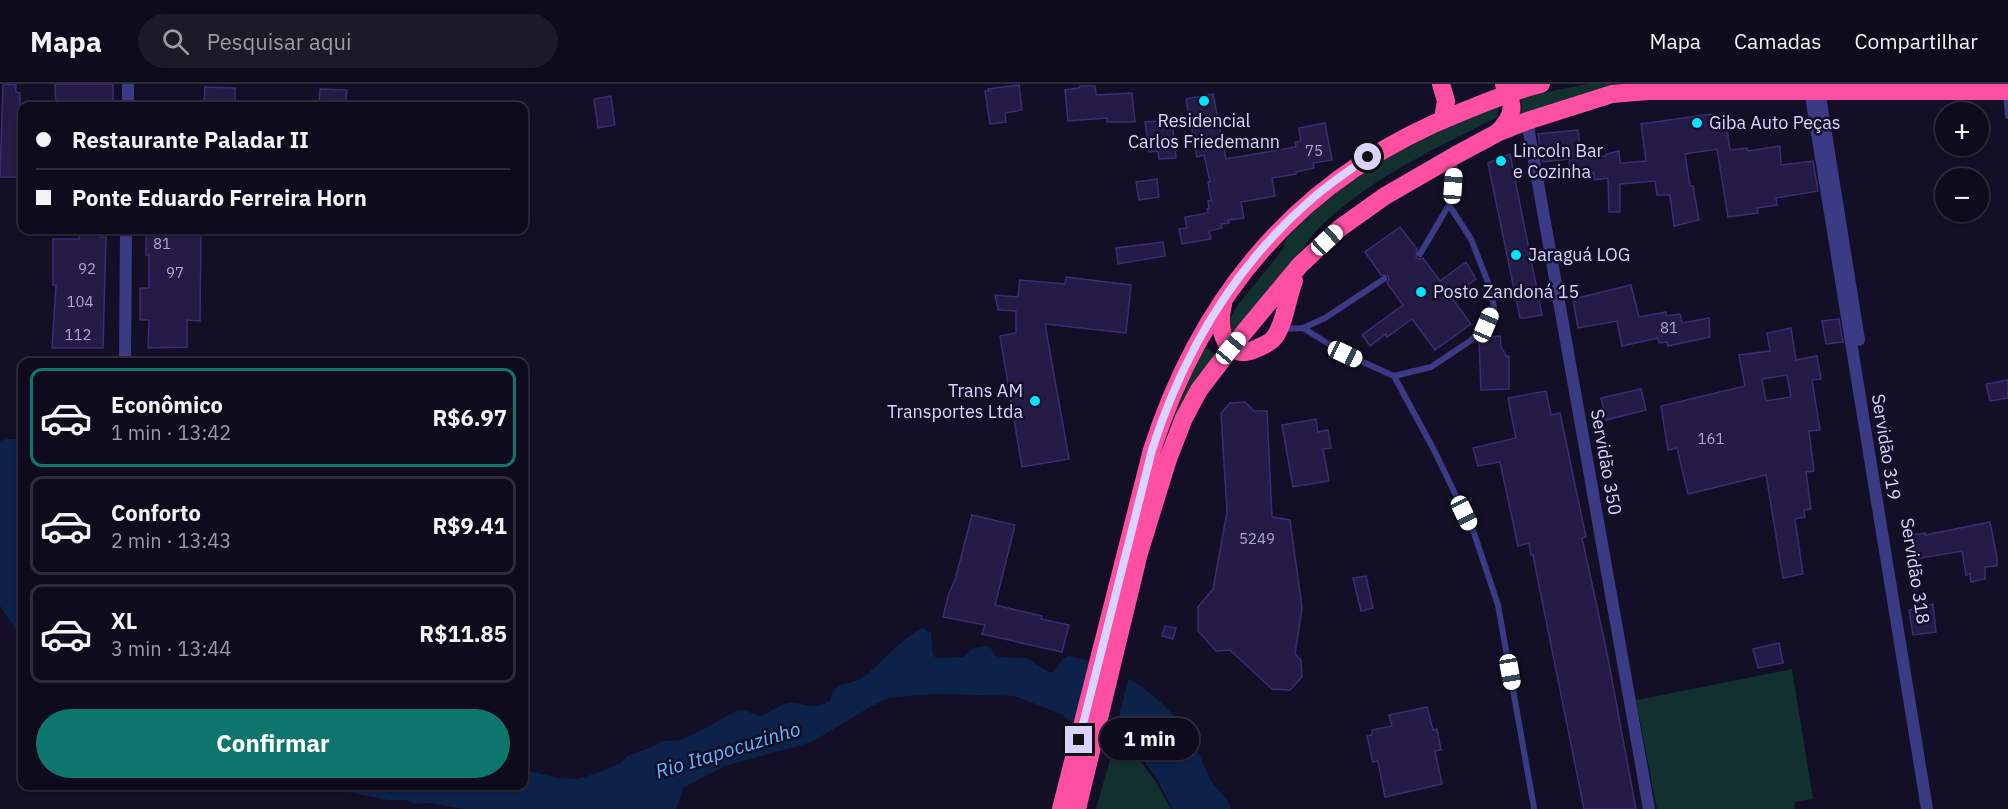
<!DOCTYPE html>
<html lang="pt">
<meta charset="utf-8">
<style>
body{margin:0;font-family:"IBM Plex Sans",sans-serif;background:#1c1929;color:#f1f3f6;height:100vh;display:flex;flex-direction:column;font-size:22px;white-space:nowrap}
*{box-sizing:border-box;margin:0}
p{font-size:20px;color:#9b9ba3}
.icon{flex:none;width:33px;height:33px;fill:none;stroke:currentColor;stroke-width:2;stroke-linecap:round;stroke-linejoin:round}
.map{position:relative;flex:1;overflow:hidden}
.details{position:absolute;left:18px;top:274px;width:510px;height:432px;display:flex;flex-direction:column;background:#0e0b1c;border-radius:12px;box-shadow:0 2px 4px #0004,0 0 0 2px #2e2b3b}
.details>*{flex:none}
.hud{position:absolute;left:18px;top:18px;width:510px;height:132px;border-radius:12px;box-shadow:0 2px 4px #0004,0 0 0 2px #2e2b3b;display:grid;align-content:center;height:132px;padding:0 18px;background:#0e0b1c}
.tools{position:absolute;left:1935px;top:18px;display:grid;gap:12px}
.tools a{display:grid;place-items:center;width:54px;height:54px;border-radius:50%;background:#0e0b1c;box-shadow:0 2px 4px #0004,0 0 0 2px #2e2b3b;font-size:30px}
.end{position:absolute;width:27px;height:27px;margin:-14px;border:8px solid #d9d4ff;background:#111;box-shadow:0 0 0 3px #111}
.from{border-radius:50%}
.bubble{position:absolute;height:42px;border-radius:21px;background:#0e0b1c;box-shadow:0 2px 4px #0004,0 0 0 2px #2e2b3b;font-size:20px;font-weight:700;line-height:42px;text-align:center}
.car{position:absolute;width:18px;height:36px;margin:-18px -9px;border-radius:8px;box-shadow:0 0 4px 2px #0007;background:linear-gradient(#fff 24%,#345 0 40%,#fff 0 76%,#345 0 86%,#fff 0)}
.hud b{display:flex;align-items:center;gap:21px;height:57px;font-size:22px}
.hud b+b{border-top:2px solid #2e2b3b}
.hud i{width:15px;height:15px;background:#f1f3f6}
ul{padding:10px 0 0;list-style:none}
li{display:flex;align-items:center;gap:18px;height:99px;margin:0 12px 9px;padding:0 6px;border:3px solid #2e2b3b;border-radius:12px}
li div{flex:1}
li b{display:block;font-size:22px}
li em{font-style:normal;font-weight:700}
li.active{border-color:#0f766e}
li>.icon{width:54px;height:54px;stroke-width:1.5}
.primary-button{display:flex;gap:12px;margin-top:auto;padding:12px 18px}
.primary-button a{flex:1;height:69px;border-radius:36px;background:#0f766e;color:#fff;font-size:24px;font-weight:700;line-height:69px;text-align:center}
header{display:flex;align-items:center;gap:36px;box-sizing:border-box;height:84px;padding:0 30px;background:#0e0b1c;border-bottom:2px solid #2e2b3b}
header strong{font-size:28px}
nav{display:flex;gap:33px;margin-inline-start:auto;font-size:21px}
.search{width:420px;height:54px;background:#1c1929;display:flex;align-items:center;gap:15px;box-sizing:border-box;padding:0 21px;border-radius:33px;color:#9b9ba3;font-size:22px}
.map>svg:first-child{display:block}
.green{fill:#12302f}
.water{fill:#0c2248}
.pier{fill:#130f26}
.building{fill:#241b47;stroke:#3b2d73;stroke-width:1.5;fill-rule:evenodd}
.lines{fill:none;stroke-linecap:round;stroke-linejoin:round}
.lane{stroke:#3d3a85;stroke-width:6}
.street{stroke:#3d3a85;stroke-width:12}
.highway{stroke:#ff4fa3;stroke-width:18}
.route{stroke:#d9d4ff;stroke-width:8}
.poi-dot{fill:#00e5ff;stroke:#130f26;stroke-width:2}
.labels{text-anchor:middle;stroke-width:5;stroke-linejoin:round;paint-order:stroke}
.number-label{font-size:15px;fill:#aca6d1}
.poi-label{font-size:18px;fill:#d9d4ff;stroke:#130f26;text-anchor:start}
.street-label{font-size:18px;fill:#d9d4ff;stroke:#130f26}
.water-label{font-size:20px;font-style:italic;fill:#62b6ff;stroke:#130f26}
</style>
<header>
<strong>Mapa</strong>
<div class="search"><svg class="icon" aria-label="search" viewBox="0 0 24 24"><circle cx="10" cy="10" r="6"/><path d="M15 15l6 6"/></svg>Pesquisar aqui</div>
<nav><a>Mapa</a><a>Camadas</a><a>Compartilhar</a></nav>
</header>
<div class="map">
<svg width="2008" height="725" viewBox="0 0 2008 725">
<rect width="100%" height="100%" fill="#130f26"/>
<path class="green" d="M1588,0H1632L1519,31L1522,22V13Z
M1500,21L1496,34C1434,65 1367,96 1318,145C1308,155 1302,167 1293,178C1273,202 1251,226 1230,251L1228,238L1237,222L1283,165L1288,150L1307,132L1357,92L1418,56Z
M1203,265H1209L1216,271L1180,323L1166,350L1176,322Z
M1792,585L1813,715L1794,718L1795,725H1657L1636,616Z
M1118,648L1156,698L1171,725H1096Z"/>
<path class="water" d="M7,355H21C23,362 18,368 22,374V555L0,522V357Z
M923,544L931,549L933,570L936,574L963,573L973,564L986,562L990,563L995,571L999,573L1026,574L1049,588H1054L1061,577L1069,572L1094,578L1077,643L1063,631L1015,612L933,610L889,614L870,623L812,658L725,682L684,703L676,725H465L428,719L416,720L405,716H388L342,707L316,706L286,702H524V686L558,694L577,695L595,690L621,679L627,672L655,662L662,657L680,656L698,648L738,626H743L760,632C769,630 778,621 787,619C803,617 814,629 831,616C832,597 851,601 862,594C879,582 906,550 923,544Z
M1127,594C1157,610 1181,636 1197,666C1202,675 1205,685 1210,695C1216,705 1228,714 1231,725H1172L1157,695L1143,676L1119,647L1110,643Z"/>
<path class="pier" d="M1113,581L1129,592L1115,649L1110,646L1097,648Z"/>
<path class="building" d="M3,0L16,1V8L20,9L19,93H0Z
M55,0H113V20H107V22H56Z
M1019,1L1022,26L1005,29L1006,38L990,40L985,7H988V5Z
M1080,2H1095L1096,11L1132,9L1135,38H1107V34L1068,37L1065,6L1079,4Z
M205,3L235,4V22H204Z
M320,5L347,6L345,22H325V20H319Z
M1213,10L1226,75L1296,63L1295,58L1301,57L1299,44L1325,39L1332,76L1313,79L1314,84L1296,88V90L1272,94L1275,112L1241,118L1244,134L1228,136L1229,139L1221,140L1222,144L1209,147L1211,155L1182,160L1179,145L1187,144L1185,133L1208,129L1207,125L1209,124L1208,117L1211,116L1208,98H1210L1204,71L1197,73L1186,15Z
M611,12L615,41L598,44L594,15Z
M1711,30L1713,47L1727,45L1730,66L1747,64L1748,67L1780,62L1781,81L1813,77L1818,107L1776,114L1777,121L1757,124L1758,129L1728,133L1717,65L1685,70L1690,102H1693L1699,136L1674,142L1670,111H1657L1655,97L1620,100V128H1609L1608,94L1594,96V89L1571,92L1569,75L1543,78L1538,50L1578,46L1581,74L1606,72V70L1619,67L1620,79L1646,77L1641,40Z
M1172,36L1176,74L1159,75L1158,67L1149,68L1145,38Z
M1510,70L1542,231L1525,234H1520L1488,79Z
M1157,95L1159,113L1139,116L1136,98Z
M1400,143L1417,165L1416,173L1419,175L1423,174L1440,197L1466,178L1476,195L1451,213L1471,240L1435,266L1412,235L1387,253L1386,250L1370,262L1362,251L1403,221L1387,199L1389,195L1388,192L1381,191L1365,168Z
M79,146H100V153H106L103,264H52L56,201H53V155H79Z
M190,146H201L200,237L187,236V263L148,264L149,236H140V204H149V171H146V148L190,150Z
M1163,158L1165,172L1118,180L1116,164Z
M1066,193L1131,201L1126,249L1045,240L1069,375L1022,383L1000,252L1016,249V227L998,226L995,211L1018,213L1020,196L1065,200Z
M1631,201L1639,233L1666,228V232L1680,230L1682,239L1709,234L1710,253L1668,262L1667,258L1659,259L1658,254L1622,262L1617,237L1578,244L1573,215Z
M1839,235L1843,258L1826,260L1822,237Z
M1791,244L1796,276L1817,272L1821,295L1812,296L1820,346L1809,347L1814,387L1806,388L1811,425L1804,426L1805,433L1795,435L1803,490L1783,494L1766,391L1688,410L1677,364L1668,366L1661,322L1745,302L1739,271L1770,267L1767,249ZM1787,291L1791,313L1766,317L1762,295Z
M1500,252L1501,263L1507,273L1509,272V305L1481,306L1479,256L1482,253Z
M2008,296V314L1990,317L1986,300Z
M1641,305L1646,326L1606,336L1601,314Z
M1546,307L1551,331L1560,329L1586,453L1582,454L1607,569L1636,725H1584L1533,471H1531L1529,459L1518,462L1500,378L1478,382L1473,364L1516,354L1508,314Z
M1245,318L1254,327H1267L1272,433L1290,436L1302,524L1295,570L1301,576L1302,593L1290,606L1272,605L1230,566L1216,567L1198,547V523L1213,505L1227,428L1221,329L1230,319Z
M1316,335L1318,348L1328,346L1331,364L1323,365L1329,397L1293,403L1282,341Z
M972,431L1015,441L995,521L1042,532L1041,535L1069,541L1062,568L982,550L985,541L943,533L949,509L955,496Z
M1990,438L1997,473V482L1985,483V495L1971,498L1970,490L1966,491L1962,467L1916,475L1911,451L1925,449V451Z
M1366,492L1373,524L1361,527L1353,494Z
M1933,520L1936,548L1913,551L1909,526Z
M1165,542L1176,544L1173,555L1162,552Z
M1779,559L1783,579L1758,584L1753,565Z
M1427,623L1433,646L1437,645L1441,666L1435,667L1442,700L1385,713L1378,677L1373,678L1367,652L1372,651V646L1392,642L1389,631Z"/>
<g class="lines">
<path class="lane" d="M2006,8L2008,32
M1420,170L1449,121L1453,102L1455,74
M1303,244L1345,270L1394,292L1431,283L1470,257L1487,241L1494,224L1491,206L1471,155L1449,121
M1282,245L1303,244L1325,234L1384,195
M1394,292L1434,366L1474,449L1498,521L1534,724"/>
<path class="street" d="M1810,6L1927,725
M1819,6L1859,256
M128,22V0
M1527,37L1649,725
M125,279L126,146"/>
<path class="highway" d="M1441,0L1446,17L1443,35
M1497,49C1504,42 1514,30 1511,19C1510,13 1506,7 1504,0
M1223,221C1216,245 1226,280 1258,264C1264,261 1270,259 1274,254C1285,240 1287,214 1294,197
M1061,725L1152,366C1204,204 1305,89 1464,27C1489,17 1514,6 1541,0
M1077,725L1139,469L1168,375L1184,334L1199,306L1231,264L1300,181L1340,144L1385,112L1456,71L1497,49L1527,37L1612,10L1648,7H2008"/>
</g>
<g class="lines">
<path class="route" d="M1079,656L1152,366C1183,269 1235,181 1313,114C1330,99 1350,86 1368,73"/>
</g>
<g class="poi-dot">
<circle cx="1204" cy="17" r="6"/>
<circle cx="1697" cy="39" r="6"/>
<circle cx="1501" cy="77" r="6"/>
<circle cx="1516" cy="171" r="6"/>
<circle cx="1421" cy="208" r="6"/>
<circle cx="1035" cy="317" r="6"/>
</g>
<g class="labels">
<g class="number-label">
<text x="1314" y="72">75</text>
<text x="162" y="165">81</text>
<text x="87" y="190">92</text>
<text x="175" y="194">97</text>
<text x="80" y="223">104</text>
<text x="1669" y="249">81</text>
<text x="78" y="256">112</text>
<text x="1711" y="360">161</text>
<text x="1257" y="460">5249</text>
</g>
<g class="poi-label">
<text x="1204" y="43" text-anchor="middle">Residencial<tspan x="1204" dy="21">Carlos Friedemann</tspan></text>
<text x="1709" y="45">Giba Auto Peças</text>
<text x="1513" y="73">Lincoln Bar<tspan x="1513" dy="21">e Cozinha</tspan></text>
<text x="1528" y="177">Jaraguá LOG</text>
<text x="1433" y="214">Posto Zandoná 15</text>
<text x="1023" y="313" text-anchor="end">Trans AM<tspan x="1023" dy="21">Transportes Ltda</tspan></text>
</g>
<g class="street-label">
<text transform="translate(1886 363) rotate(81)" y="6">Servidão 319</text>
<text transform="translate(1606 378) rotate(80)" y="6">Servidão 350</text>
<text transform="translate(1915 487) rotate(81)" y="6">Servidão 318</text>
</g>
<g class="water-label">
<text transform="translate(728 666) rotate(-17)" y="7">Rio Itapocuzinho</text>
</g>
</g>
</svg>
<div class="tools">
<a>+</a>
<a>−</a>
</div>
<i class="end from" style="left:1368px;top:73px"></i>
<i class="end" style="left:1079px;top:656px"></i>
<div class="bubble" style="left:1100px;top:634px;width:99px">1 min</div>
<i class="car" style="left:1453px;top:102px;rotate:4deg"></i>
<i class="car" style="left:1327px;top:156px;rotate:47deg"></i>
<i class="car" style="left:1486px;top:241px;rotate:23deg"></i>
<i class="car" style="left:1231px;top:264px;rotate:40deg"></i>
<i class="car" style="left:1345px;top:270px;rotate:115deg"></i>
<i class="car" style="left:1464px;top:429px;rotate:154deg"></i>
<i class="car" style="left:1510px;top:588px;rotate:170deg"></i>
<div class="hud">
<b><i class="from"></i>Restaurante Paladar II</b>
<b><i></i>Ponte Eduardo Ferreira Horn</b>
</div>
<section class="details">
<ul>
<li class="active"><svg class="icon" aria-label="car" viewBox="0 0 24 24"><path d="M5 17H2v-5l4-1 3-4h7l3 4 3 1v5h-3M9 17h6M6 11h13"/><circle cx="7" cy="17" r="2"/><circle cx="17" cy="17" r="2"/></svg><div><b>Econômico</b><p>1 min · 13:42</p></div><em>R$6.97</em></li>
<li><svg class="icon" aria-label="car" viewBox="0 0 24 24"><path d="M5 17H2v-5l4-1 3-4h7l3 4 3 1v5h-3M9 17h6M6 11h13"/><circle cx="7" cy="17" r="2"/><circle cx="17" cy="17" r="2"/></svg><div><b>Conforto</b><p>2 min · 13:43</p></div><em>R$9.41</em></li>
<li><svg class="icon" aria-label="car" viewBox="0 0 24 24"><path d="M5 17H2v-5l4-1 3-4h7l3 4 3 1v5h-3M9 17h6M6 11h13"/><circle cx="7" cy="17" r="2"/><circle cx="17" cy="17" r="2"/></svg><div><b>XL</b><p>3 min · 13:44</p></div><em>R$11.85</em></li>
</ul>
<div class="primary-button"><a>Confirmar</a></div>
</section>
</div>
